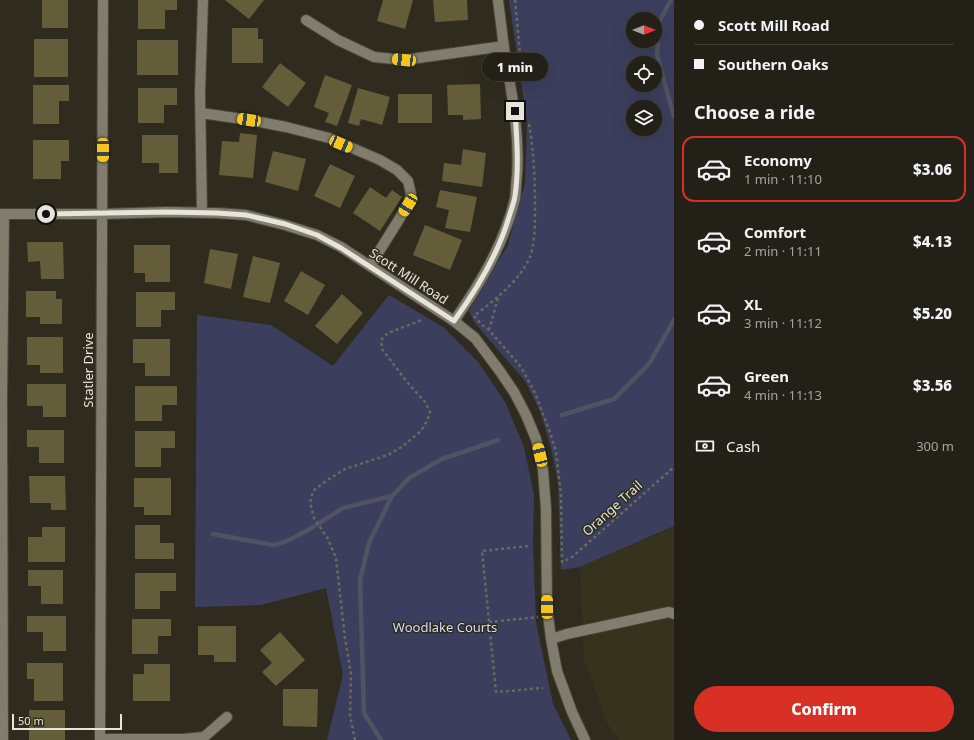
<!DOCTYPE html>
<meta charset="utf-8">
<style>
body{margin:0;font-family:"Noto Sans",sans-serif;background:#2f2e24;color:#f1f3f6;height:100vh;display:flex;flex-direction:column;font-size:15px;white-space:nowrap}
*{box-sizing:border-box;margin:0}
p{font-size:13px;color:#a3a3a1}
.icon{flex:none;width:22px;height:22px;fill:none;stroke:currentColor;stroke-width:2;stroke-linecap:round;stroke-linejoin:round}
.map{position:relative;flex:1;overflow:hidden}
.drawer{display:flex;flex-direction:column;background:#232117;width:300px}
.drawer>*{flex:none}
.hud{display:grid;align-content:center;height:88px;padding:0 20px;background:#232117}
.needle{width:26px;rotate:90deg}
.tools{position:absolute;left:626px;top:12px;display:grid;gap:8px}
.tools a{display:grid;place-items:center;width:36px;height:36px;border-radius:50%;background:#232117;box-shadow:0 4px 16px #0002,0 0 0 1px #403e36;font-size:20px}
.scale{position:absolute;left:12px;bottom:10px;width:110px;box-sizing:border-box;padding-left:4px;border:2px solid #e6e5dc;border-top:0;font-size:11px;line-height:14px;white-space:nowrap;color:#e6e5dc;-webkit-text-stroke:3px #2f2c1f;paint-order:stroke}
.end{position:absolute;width:18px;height:18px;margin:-9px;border:5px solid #e6e5dc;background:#111;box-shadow:0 0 0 2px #111}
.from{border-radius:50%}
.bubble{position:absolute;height:28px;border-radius:14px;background:#232117;box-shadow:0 4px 16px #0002,0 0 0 1px #403e36;font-size:13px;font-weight:800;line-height:28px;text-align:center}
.car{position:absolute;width:12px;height:24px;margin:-12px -6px;border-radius:5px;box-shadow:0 0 3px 1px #0007;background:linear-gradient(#f5c518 24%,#345 0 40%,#f5c518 0 76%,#345 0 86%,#f5c518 0)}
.hud b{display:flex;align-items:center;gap:14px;height:38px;font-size:15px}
.hud b+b{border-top:1px solid #403e36}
.hud i{width:10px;height:10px;background:#f1f3f6}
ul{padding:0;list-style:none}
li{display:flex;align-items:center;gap:12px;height:66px;margin:0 8px 6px;padding:0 12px;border:2px solid transparent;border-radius:12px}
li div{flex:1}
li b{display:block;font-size:15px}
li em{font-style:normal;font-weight:800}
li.on{border-color:#d93025}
li>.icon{width:36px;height:36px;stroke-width:1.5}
h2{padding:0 20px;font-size:18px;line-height:48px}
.pay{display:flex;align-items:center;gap:10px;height:44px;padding:0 20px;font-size:15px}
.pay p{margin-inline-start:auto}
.cta{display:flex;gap:8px;margin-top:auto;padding:8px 20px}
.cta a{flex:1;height:46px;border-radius:24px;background:#d93025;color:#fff;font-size:16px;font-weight:800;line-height:46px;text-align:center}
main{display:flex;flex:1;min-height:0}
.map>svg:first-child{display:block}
.built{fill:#36321e}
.green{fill:#3b3f5d;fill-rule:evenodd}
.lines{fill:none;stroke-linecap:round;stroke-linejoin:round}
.stream{stroke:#515262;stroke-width:4.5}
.building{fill:#645d3a}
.minor-casing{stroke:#49473b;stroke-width:12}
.path{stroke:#6b695d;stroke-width:2.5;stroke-dasharray:3 3;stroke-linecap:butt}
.minor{stroke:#807d6e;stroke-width:10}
.route{stroke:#e6e5dc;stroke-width:5}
.labels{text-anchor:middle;stroke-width:3;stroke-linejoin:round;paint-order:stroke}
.street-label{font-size:13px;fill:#e6e5dc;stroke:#2f2c1f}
.park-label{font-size:13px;fill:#d4dafd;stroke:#2f2c1f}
</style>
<main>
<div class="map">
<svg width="674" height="740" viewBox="0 0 674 740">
<rect width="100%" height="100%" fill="#2f2c1f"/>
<path class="built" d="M674,527V740H619L606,721L584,659L580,567Z"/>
<path class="green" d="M509,0H674V526L580,567L561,570L558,482L551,448L540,411L525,381L474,322L469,311L508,245L525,183L527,122ZM633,19H655V41H633ZM633,63H655V85H633ZM633,107H655V129H633Z
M389,295L443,327L478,362L505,402L524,447L534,495L533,545L536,623L553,704L571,740H327L343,675L326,588L261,605L195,607L197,315L271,325L333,366Z"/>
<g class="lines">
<path class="stream" d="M671,0L659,22L657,55L674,117
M562,415L614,399L649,364L674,320
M213,534L273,545L285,542L308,530L343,508L392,496
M381,740L364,713L360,580L369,543L392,496L409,478L442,459L498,440"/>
</g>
<path class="building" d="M42,0H68V28H42Z
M138,0H177V10H165V29H138Z
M225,0H264L249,19Z
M383,0H413L405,29L377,21Z
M433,0H467L468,20L435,22Z
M232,28H258V39H263V63H232Z
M34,39H68V77H34Z
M137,40H178V75H137Z
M280,63L306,83L288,107L262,87Z
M325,75L352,85L337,126L325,122L329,113L314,107Z
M480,84L481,119L463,120V115H448L447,85Z
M33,85H69V101H59V124H33Z
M138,88H177V105H164V123H138Z
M358,88L390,97L382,125L361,119L359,126L348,123Z
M398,94H432V123H398Z
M240,133L257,135L253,178L219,175L222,141L239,142Z
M142,135H178V173H159V163H142Z
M33,140H69V161H61V179H33Z
M463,149L486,153L482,187L442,181L444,163L461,165Z
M273,151L306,159L298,191L265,182Z
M330,164L355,176L340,208L314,196Z
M370,187L386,198L392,190L402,197L380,231L353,213Z
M440,190L477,197L470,232L445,228L449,210L436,207Z
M425,225L462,240L450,270L413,255Z
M27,242H63L64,279H41L40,261L28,262Z
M134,245H170V282H145V273H134Z
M210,249L238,254L231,289L204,283Z
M253,256L280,263L270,303L243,297Z
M301,271L325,285L308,315L284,301Z
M26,291H56V299H62V324H40V317H26Z
M136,292H175V310H161V327H136Z
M342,294L363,313L337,344L315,326Z
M27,337H63V373H40V365H27Z
M133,339H170V376H145V363H133Z
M27,384H66V417H43V406H27Z
M135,386H177V405H162V421H135Z
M27,430H64V463H39V447H27Z
M135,431H175V448H161V467H135Z
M29,476H65L66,510H51V503H30Z
M134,478H171V515H144V507H134Z
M135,525H160V543H174V559H135Z
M42,527H65V562H28V537H42Z
M28,570H63V604H41V586H28Z
M135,573H176V591H160V609H135Z
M27,616H66V651H43V632H27Z
M132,619H171V636H158V654H132Z
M198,626H236V662H214V655H198Z
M280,632L305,660L276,686L262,672L272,663L260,650Z
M27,663H63V701H34V679H27Z
M144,664H170V701H133V674H144Z
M283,689H318L317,727L283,726Z
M29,710H65V740H29Z"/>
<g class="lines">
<g class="minor-casing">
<path id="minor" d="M306,20L338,40L374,57L404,60L504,46
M201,113L249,120L286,127L329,138L380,160L397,170L408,181L411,194L408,205L370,266
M202,213L200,93L203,0
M0,214H103L167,212L217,213L246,215L285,225L317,235L341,247L454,321L475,338L499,370L514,392L526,415L536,439L543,470L546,509L547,607L551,639L557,671L572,712L585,740
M454,321C480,284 504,244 515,199C516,192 516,183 517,175C520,132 511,90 504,48C502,32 500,16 498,0
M551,639L567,634L669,612L674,614
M100,739H183L204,737L227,717
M3,740L2,400L4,214
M100,740C100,493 103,247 103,0"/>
</g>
<path class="path" d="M515,0L522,75
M529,124C534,152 535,180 535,209C535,221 535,233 533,245C532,249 532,254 530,257C519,282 494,300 474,316L482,325L489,330L521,367L535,393L551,435L556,452L561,495L562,562L571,558L674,467
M489,330L498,298
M528,546L482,551L496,692L543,688
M489,622L538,617
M355,740L350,715L351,674L345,638L336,558L328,539L314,518L310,503L313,491L326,481L345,469L388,455L403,446L421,431L427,421L430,412L425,402L407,382L382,349L381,340L388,333L422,320"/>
<use href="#minor" class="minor"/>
</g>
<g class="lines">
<path class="route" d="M46,214L167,212L217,213L246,215L285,224L317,235L341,248L454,321C477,289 498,255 509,217C511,210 514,203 515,196C519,168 517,140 515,111"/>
</g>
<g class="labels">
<g class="street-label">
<text transform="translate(409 276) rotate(33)" y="5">Scott Mill Road</text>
<text transform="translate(88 370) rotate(-90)" y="5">Statler Drive</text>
<text transform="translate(612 508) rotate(-42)" y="5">Orange Trail</text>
</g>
<g class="park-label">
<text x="445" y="632">Woodlake Courts</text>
</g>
</g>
</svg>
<div class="tools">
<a><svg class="needle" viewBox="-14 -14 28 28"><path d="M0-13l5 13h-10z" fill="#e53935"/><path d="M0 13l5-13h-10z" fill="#a3a3a1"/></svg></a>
<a><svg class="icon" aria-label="locate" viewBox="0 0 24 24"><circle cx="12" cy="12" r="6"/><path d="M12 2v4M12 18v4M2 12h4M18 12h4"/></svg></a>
<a><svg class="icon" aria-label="layers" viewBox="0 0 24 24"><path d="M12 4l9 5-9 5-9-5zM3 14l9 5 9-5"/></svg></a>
</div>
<div class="scale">50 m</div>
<i class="end from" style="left:46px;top:214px"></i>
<i class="end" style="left:515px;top:111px"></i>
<div class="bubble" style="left:482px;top:53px;width:66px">1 min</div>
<i class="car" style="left:404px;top:60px;rotate:276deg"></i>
<i class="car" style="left:249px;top:120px;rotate:278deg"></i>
<i class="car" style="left:341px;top:144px;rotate:113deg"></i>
<i class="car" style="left:103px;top:150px;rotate:180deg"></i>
<i class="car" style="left:408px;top:205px;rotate:212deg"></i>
<i class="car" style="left:540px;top:455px;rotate:347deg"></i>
<i class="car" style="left:547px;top:607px;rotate:0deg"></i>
</div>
<section class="drawer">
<div class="hud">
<b><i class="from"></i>Scott Mill Road</b>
<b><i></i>Southern Oaks</b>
</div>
<h2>Choose a ride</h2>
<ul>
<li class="on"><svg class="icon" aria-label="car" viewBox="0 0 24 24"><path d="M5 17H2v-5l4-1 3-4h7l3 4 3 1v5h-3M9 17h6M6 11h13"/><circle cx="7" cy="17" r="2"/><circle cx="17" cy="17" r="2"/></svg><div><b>Economy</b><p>1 min · 11:10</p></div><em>$3.06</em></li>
<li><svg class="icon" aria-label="car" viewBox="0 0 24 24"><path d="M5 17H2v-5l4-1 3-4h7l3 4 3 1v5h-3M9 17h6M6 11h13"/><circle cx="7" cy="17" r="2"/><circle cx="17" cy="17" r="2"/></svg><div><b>Comfort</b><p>2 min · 11:11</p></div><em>$4.13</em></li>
<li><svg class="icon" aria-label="car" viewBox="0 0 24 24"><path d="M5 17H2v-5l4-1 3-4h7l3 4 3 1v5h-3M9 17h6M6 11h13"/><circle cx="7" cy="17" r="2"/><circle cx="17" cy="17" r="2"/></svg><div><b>XL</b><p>3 min · 11:12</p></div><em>$5.20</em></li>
<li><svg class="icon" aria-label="car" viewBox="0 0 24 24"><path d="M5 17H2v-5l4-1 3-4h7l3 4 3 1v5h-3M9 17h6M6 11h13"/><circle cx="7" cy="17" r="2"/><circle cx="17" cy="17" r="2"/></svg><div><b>Green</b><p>4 min · 11:13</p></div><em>$3.56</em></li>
</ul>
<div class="pay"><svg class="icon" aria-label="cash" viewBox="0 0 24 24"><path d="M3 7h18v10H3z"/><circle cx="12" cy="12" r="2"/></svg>Cash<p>300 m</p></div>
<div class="cta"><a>Confirm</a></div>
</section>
</main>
